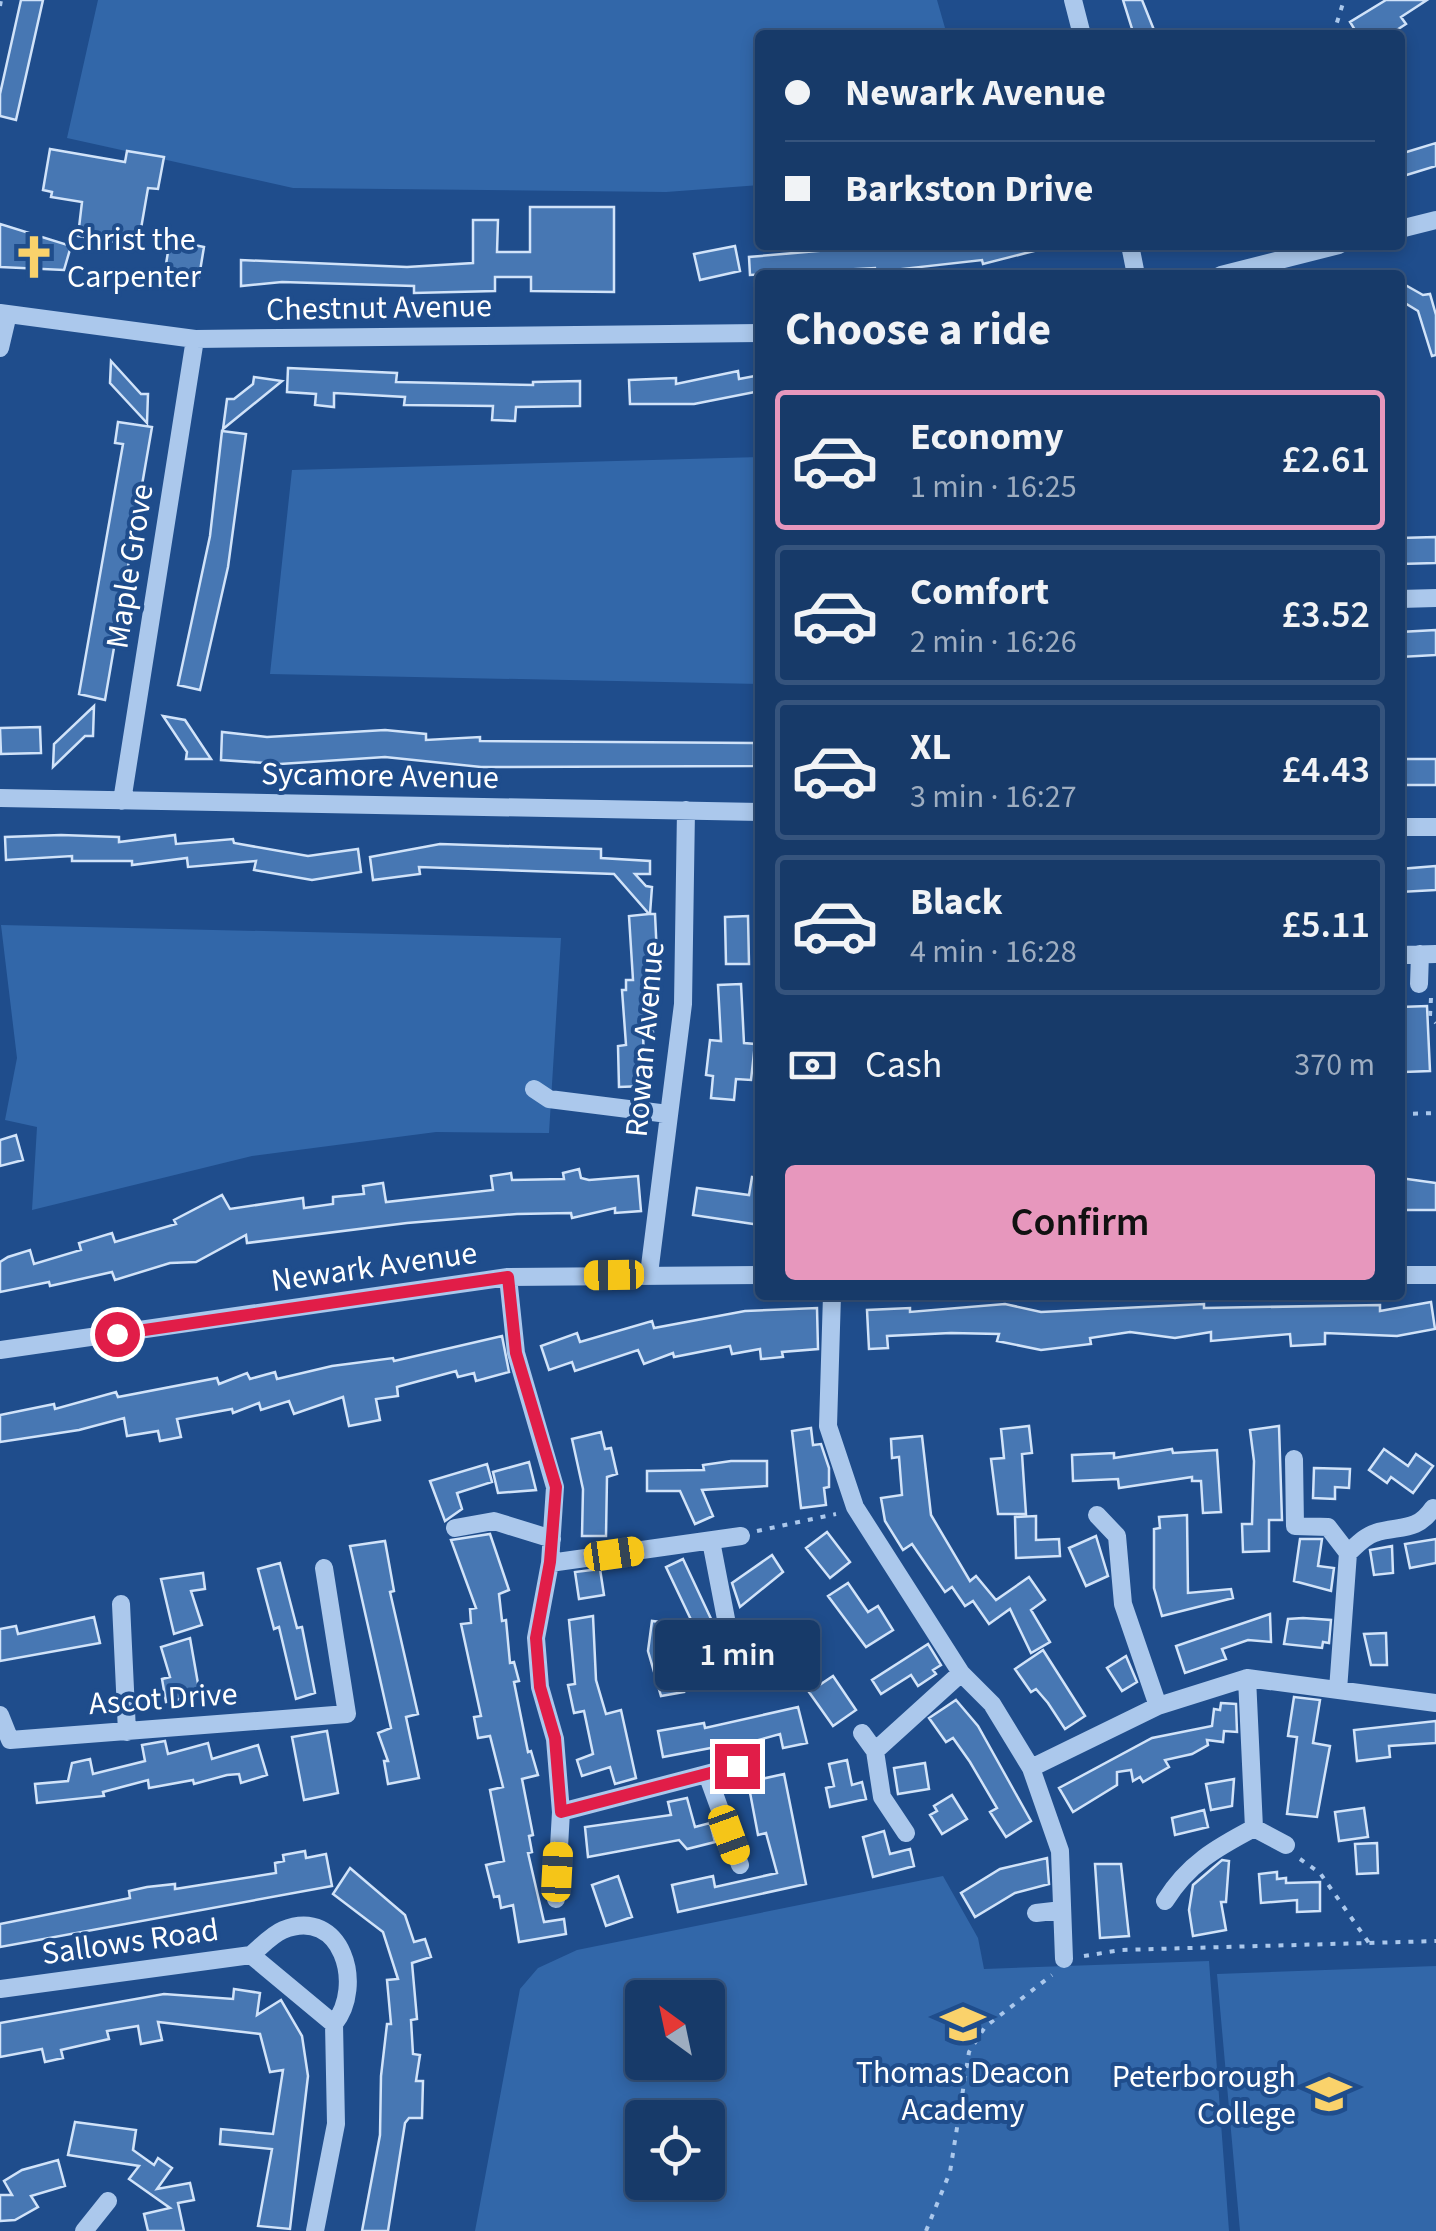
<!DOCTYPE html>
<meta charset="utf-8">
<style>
body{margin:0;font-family:"Source Sans 3",sans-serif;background:#20416f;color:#f1f3f6;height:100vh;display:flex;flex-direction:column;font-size:38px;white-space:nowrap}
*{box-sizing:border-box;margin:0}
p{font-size:32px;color:#9eadc0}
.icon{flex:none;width:55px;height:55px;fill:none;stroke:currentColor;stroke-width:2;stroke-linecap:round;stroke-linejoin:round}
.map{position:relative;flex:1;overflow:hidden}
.panel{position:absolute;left:755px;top:270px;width:650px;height:1030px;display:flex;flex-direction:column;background:#173a69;border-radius:10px;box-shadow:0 5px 15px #0003,0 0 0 2px #36547d}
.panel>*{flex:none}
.guide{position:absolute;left:755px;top:30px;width:650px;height:220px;border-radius:10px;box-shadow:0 5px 15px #0003,0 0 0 2px #36547d;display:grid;align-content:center;height:220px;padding:0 30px;background:#173a69}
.needle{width:65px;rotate:327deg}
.fabs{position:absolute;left:625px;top:1980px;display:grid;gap:20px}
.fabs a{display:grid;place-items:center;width:100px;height:100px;border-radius:10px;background:#173a69;box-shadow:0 5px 15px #0003,0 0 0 2px #36547d;font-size:50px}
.end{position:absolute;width:45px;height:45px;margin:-22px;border:12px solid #e11d48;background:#fff;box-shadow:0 0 0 5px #fff}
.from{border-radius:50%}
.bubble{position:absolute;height:70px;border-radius:10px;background:#173a69;box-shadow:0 5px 15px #0003,0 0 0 2px #36547d;font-size:32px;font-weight:600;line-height:70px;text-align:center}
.car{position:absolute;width:30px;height:60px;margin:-30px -15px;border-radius:12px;box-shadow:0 0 8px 2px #0007;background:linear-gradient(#f5c518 24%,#345 0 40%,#f5c518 0 76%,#345 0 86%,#f5c518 0)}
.guide b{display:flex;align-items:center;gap:35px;height:95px;font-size:38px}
.guide b+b{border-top:2px solid #36547d}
.guide i{width:25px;height:25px;background:#f1f3f6}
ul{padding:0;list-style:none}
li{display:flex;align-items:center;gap:30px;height:140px;margin:0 20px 15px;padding:0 10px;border:5px solid #36547d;border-radius:10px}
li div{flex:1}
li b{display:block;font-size:38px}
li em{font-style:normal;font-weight:600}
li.current{border-color:#e797bd}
li>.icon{width:90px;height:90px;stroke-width:1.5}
h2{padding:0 30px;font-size:45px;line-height:120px}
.pay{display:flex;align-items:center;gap:25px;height:110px;padding:0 30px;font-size:38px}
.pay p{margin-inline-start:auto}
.cta{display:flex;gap:20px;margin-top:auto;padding:20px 30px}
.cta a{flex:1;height:115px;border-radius:10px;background:#e797bd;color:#111;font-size:40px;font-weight:600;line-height:115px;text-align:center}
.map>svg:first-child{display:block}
.green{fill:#3267a9;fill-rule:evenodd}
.building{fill:#4777b3;stroke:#d1e3f9;stroke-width:2.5}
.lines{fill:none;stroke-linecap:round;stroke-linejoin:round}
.path{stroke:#abc8ec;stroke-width:4;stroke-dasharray:5 8;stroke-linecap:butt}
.minor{stroke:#abc8ec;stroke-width:18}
.route{stroke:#e11d48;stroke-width:12}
.labels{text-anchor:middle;stroke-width:8;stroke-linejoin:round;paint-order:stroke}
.poi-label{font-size:32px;fill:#fff;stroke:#1f4d8c;text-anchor:start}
.street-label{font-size:32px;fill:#fff;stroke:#1f4d8c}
</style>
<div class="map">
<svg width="1436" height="2231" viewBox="0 0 1436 2231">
<rect width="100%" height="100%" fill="#1f4d8c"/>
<path class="green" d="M98,0H937L947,35H760V185L666,192L293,188L67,138Z
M760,457V684L270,674L292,470Z
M1,925L561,938L549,1133L436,1132L252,1156L32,1210L37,1127L5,1120L17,1058Z
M943,1876L978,1938L984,1969L1209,1961L1229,2231H475L520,1989L538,1968L577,1950ZM642,1998H708V2062H642ZM642,2118H708V2182H642Z
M1436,1966V2231H1240L1217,1974Z"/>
<path class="building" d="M21,0H43L16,120L0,116V94Z
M1123,0H1142L1156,35H1134Z
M1386,0H1427L1401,17L1406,24L1389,35H1358L1350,22Z
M1436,143V166L1400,177V154Z
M50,149L125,162L127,151L164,157L158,189L148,188L138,246L78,236L82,202L51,197L52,192L43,190Z
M530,207H614V292L531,291V277H495V291L414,293V286L282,282L241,286V260L407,267L473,263V220H498L497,252H530Z
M0,224L71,246L64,270L0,267Z
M170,240L204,247L199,277L165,270Z
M886,245H1034V251L983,264L982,260L876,272L875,268L750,275L749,257Z
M735,246L740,271L700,280L694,254Z
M1400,282L1423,295L1430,294L1436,315V355L1432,356L1418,311L1400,300Z
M111,361L141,394H148L147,423L110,383Z
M288,368L397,373L396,382L533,385V382L580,381V406L516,407L515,421L492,420L493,406L404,405L405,397L334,393V407L315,405L316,394L287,392Z
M738,371L739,379L760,375V391L694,404H630L629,380L676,378V384Z
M254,377L282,381L223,429L227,399H234L253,384Z
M118,422L152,427L105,700L79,694L123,444L115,443Z
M222,431L246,434L228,567L200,690L178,685L210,536Z
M1436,537V563L1400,564V538Z
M1436,630V655L1400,657V632Z
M94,706L93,736H85L53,767L54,744Z
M163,716L185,720L211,759H186L187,752Z
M40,727L41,753L1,754L0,728Z
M385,730L426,734V740L480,737V741L754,743V766L481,767L385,757L280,764L221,760L222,732L267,737Z
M1400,759H1436V785H1400Z
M61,835L119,837V842L175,835L176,844L233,839L234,843L308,856L358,849L361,872L312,880L254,870L256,861L188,867L187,858L132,865V861H72V856L6,860L5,837Z
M440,844L601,849V858L650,861V874H635L646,886L652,887L650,914H655L657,956L648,957L653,1033L643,1034L645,1086L619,1087L618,1046L626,1045L622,990H626V980H633L629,916L649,914L614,874L419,867L420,874L373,880L370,857Z
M1436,866V890L1400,892V869Z
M748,916L749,964H726L725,917Z
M741,984L744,1043L755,1044L751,1080L736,1079L734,1100L711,1098L713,1076L706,1075L710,1040L721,1041L718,985Z
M1427,1006L1430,1071L1404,1072L1401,1007Z
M16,1135L23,1160L0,1166V1140Z
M579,1169L581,1178L589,1180L638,1176L641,1211L615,1213V1208L572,1218L571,1213L517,1214L407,1223L247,1243L246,1235L196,1262L170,1263L115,1280L112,1272L50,1286L49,1282L0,1292V1262L8,1257L30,1250L34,1264L81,1250L79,1243L112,1233L115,1242L176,1224L174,1220L222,1195L230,1209L303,1198L304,1208L333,1204V1197L364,1194L363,1186L383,1183L386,1202L493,1190L491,1176L511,1173L512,1180L564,1179L563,1173Z
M752,1177L760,1178V1225L693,1215L697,1188L749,1195Z
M1400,1178L1436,1183V1210H1400Z
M1431,1302L1435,1329L1397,1336L1325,1333V1344L1291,1346L1290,1334L1211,1341V1332L1175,1338L1130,1332L1090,1338L1091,1344L1041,1350L997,1341L999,1334L951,1333L887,1336L888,1348L869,1349L867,1310L910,1308V1312L1005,1304L1041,1312L1204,1304V1308L1380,1305V1311Z
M817,1308L818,1349L782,1352L783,1357L761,1359L760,1349L732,1354L730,1346L674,1357L673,1353L644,1364L638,1350L575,1371L572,1362L549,1370L541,1346L577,1333L580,1342L652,1321L654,1328L745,1311Z
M502,1336L509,1372L476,1381L474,1373L458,1377L456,1371L397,1387L398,1396L376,1399L380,1420L349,1426L343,1397L294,1414L289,1401L261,1410L259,1403L233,1413L232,1409L177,1419L181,1437L160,1441L158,1431L127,1436L124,1418L79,1430L0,1442V1415L54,1404L55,1409L116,1392L118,1397L217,1378L219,1384L247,1373L250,1379L275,1372L277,1379L332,1366L393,1358L394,1361Z
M1029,1426L1032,1453L1022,1454L1026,1514H998L991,1459L1004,1458L1001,1429Z
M1279,1426L1282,1520H1269V1551L1243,1552L1242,1524H1252L1254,1461L1250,1430Z
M811,1428L813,1445L821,1444L829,1468V1487L824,1488L826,1505L801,1508L792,1431Z
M601,1432L605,1449L611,1448L617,1474L607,1477L606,1536H582L583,1489L572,1439Z
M922,1436L931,1515L970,1581L976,1576L996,1600L1029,1577L1045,1600L1031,1610L1050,1642L1031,1653L1010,1609L989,1624L973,1601L965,1606L952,1587L945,1592L912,1544L903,1550L885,1521L881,1498L902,1495L899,1457L892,1458L891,1439Z
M1172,1449L1173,1453L1217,1450L1221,1512L1203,1513L1201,1481H1192V1477L1119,1488L1118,1479L1073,1481L1072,1455L1114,1453V1458Z
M1384,1449L1408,1466L1416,1454L1433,1466L1413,1493L1391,1477L1387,1483L1369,1470Z
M731,1461H767V1486L702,1490L713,1516L695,1524L680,1491H647V1471L704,1470L703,1465Z
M529,1462L536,1490L498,1493L493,1472Z
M487,1464L492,1482L457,1493L462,1509L445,1521L430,1481Z
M1314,1468L1350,1469L1349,1488L1335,1487V1499L1313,1498Z
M1187,1515L1188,1593L1231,1589L1233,1598L1162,1616L1154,1588V1529L1160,1528L1159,1517Z
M1036,1516V1540L1059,1539L1060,1556L1016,1558L1015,1517Z
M827,1532L850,1562L830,1578L806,1548Z
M490,1534L509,1590L499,1594L502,1621L506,1620L510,1663L514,1662L519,1681L514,1682L528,1752L531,1751L538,1775L522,1779L533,1835L529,1836L532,1852L528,1853L544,1922L564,1919L566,1934L519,1942L513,1905L501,1908L499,1896L494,1897L486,1865L504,1861L490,1790L503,1787L490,1736L478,1738L474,1717L481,1716L461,1624L471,1623L470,1609L476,1608L451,1540Z
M1096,1536L1108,1576L1086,1586L1069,1548Z
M1300,1539H1322L1318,1566L1334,1568L1331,1591L1294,1581Z
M1436,1539V1563L1410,1568L1405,1544Z
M385,1541L394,1591L390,1592L418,1714L406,1717L419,1778L388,1784L384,1761H388L378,1733L391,1728L350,1546Z
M1392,1546L1393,1573L1374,1575L1370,1550Z
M772,1555L783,1572L740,1607L732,1583Z
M683,1559L712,1621L674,1639L684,1692L661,1696L648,1651L652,1621L694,1626L666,1567Z
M280,1563L297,1628L302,1627L315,1693L296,1699L279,1627L274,1629L258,1569Z
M600,1569L604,1595L579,1599L575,1572Z
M203,1573L205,1589L191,1591L202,1625L174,1634L161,1579Z
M848,1583L868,1612L878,1606L893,1630L866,1647L828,1596Z
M1270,1614L1271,1642L1248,1640L1222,1649L1226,1659L1185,1673L1176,1646Z
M593,1616L596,1680L606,1714L621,1710L636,1778L615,1784L610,1767L582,1776L577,1760L593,1754L584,1711L574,1713L568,1685L575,1684L569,1620Z
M94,1617L100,1643L0,1661V1629L16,1626L18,1634Z
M1303,1618L1331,1620L1329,1643L1323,1642L1322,1648L1284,1644L1288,1619Z
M1386,1633L1387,1665H1371L1364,1634Z
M190,1638L200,1695L166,1702L162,1679L170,1677L161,1647Z
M928,1644L941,1665L933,1670L936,1674L918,1686L911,1675L881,1694L872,1680Z
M1043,1650L1085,1716L1065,1729L1048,1703L1036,1689L1031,1692L1015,1669Z
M1126,1656L1137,1682L1122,1691L1107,1668Z
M833,1676L856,1710L833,1726L809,1692Z
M1294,1697L1320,1700L1313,1743L1330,1746L1317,1817L1287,1814L1297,1737L1288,1736Z
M956,1700L978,1726L1031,1821L1006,1837L990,1812L997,1808L970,1762L953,1738L946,1742L929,1718Z
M1221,1703L1236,1704L1237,1732L1224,1731L1223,1742L1207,1740L1208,1745L1192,1754L1165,1760L1169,1767L1143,1782L1140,1777L1133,1781L1131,1770L1117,1772V1785L1073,1812L1059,1788L1152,1738L1212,1726L1214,1709L1220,1710Z
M798,1707L807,1743L783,1748L780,1734L733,1747L732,1744L663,1757L658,1731L704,1723L705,1728Z
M1436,1721V1743L1389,1746L1390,1757L1357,1761L1354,1730Z
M327,1731L338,1793L304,1800L292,1737Z
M165,1741L168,1754L208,1743L212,1759L258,1745L267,1775L241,1783L239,1774L227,1775L194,1784L193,1780L149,1788L148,1780L103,1792L104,1796L37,1803L35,1784L68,1781L72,1763L90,1759L93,1774L145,1761L142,1745Z
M847,1760L852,1785L862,1782L866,1799L830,1807L826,1788L834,1786L829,1764Z
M925,1763L929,1789L898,1794L894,1768Z
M784,1774L806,1884L678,1912L672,1885L713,1876L715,1887L777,1873L766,1833L758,1835L748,1782Z
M1234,1779L1232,1806L1211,1810L1206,1784Z
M952,1795L967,1819L942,1834L930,1815L937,1811L934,1806Z
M687,1798L695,1827L710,1823L715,1842L687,1849L679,1840L588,1857L585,1827L671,1815L668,1802Z
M1364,1808L1368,1837L1339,1841L1335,1812Z
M1204,1810L1208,1827L1175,1835L1172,1818Z
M884,1831L890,1854L910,1849L914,1866L873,1877L863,1837Z
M1377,1843L1378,1873L1357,1874L1355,1844Z
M305,1851L306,1858L326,1854L332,1886L0,1947V1924L130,1898L129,1891L147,1887L175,1884V1889L276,1873L275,1863L284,1861L283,1855Z
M1047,1858L1049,1884L1015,1893L975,1917L961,1893L1000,1869Z
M1222,1860L1229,1861L1226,1902H1221L1226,1930L1193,1936L1189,1910L1193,1885Z
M1095,1864H1121L1129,1936L1100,1938Z
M350,1868L405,1915L414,1942L425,1939L431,1957L412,1963L417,2019L411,2020L413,2054L420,2055L416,2081H423L422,2118H409L405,2123L388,2231H362L380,2135L381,2076L387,2024H391L387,1980L398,1979L383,1932L333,1894Z
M1277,1872V1879L1286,1878V1883L1320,1882V1911L1297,1912V1900L1261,1903L1259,1874Z
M618,1876L632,1917L606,1926L592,1885Z
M234,1989L260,1993L257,2015L281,2000L302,2036L308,2076L290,2229L258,2226L272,2149L220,2144L221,2129L273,2134L283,2070L270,2072L260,2034L158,2022L162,2040L141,2044L138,2026L107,2031L109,2039L61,2050L63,2058L45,2062L42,2049L0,2057V2023L164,1994L233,1999Z
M75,2122L136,2130L133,2150L154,2165L158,2158L172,2168L157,2189L190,2183L194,2200L178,2203L184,2231H148L144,2214L170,2208L129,2179L139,2166L68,2155Z
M58,2160L65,2186L31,2196L38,2207L15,2220L0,2221V2195H12L4,2181L22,2170Z"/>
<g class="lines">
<path class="path" d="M0,6L1,0
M1333,35L1344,0
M1431,998L1430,1016L1436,1023
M1400,1114L1436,1113
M757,1531L836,1514
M1300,1859L1320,1873L1369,1943
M1084,1956L1121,1950L1436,1941
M926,2231L950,2172L969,2052L985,2027L1052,1975"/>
<path class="minor" d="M1073,0L1082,35
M1400,229L1436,220
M1130,245L1136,275
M1221,275L1339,245
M0,313L195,339L760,333
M0,348L8,314
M1400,599L1436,598
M0,798L760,812
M122,801L195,339
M1400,827H1436
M1400,955L1436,954
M1419,984L1420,954
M534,1089L549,1099L668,1114
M649,1274L683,1004L686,810
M1400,1275H1436
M508,1277L516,1353L555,1487L550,1563L536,1638L540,1687L555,1739L561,1812L556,1899
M832,1295L828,1426L855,1507L961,1673L992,1704L1031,1768L1060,1851L1064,1959
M0,1350L508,1277L760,1275
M1294,1459L1295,1526L1328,1527L1348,1553
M1097,1515L1117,1536L1123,1604L1158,1706
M455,1528L494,1521L552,1539
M711,1541L726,1619L712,1657
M1348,1553C1356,1546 1365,1536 1375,1533C1399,1525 1416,1533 1433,1508
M550,1563L741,1536
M121,1604L127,1732
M1247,1678L1254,1828
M1338,1690L1348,1553
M0,1715L10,1740L347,1714L324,1568
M862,1733L875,1751L882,1797L906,1833
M875,1751L961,1673
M1031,1768L1158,1706L1247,1678L1436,1703
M707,1774L740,1865
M561,1812L737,1766
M1254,1828L1286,1845
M1165,1901C1188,1864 1216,1848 1254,1828
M1036,1913L1062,1910
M251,1955C261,1947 271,1935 283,1930C342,1906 365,1986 334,2024
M0,1989L251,1955L334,2024L336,2124L315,2231
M84,2231L108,2201"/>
</g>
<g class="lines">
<path class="route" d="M117,1334L508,1277L516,1353L556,1487L550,1562L536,1638L540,1687L555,1738L561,1812L737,1766"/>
</g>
<defs>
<g id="church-bare" transform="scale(3.45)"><path d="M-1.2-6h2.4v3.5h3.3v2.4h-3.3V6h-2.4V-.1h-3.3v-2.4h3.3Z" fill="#fad26b" stroke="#1f4d8c" stroke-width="2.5" paint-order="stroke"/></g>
<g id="school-bare" transform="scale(3.45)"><path d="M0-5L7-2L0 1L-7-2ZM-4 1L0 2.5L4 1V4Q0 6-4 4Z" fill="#fad26b" stroke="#1f4d8c" stroke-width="2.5" paint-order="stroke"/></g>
<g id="university-bare" transform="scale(3.45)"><path d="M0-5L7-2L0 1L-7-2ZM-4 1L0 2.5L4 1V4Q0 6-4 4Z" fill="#fad26b" stroke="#1f4d8c" stroke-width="2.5" paint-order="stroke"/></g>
</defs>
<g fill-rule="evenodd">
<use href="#church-bare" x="34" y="257"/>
<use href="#school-bare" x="963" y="2024"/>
<use href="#university-bare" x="1329" y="2094"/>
</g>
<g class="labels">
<g class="poi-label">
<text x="67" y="250">Christ the<tspan x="67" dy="37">Carpenter</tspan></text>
<text x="963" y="2083" text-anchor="middle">Thomas Deacon<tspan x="963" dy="37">Academy</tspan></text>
<text x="1296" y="2087" text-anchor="end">Peterborough<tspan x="1296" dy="37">College</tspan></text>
</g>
<g class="street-label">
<text transform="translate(379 307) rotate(-1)" y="11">Chestnut Avenue</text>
<text transform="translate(129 566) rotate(-81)" y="11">Maple Grove</text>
<text transform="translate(380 775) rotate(1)" y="11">Sycamore Avenue</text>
<text transform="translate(644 1039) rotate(-85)" y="11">Rowan Avenue</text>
<text transform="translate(374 1266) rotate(-8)" y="11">Newark Avenue</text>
<text transform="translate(163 1698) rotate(-4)" y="11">Ascot Drive</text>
<text transform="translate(130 1941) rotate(-8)" y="11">Sallows Road</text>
</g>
</g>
</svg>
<div class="fabs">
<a><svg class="needle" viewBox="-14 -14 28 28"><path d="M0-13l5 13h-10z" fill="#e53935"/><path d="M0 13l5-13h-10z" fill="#9eadc0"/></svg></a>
<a><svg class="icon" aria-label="locate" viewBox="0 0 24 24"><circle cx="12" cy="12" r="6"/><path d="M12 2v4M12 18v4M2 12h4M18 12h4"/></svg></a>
</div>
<i class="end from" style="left:117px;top:1334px"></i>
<i class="end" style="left:737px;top:1766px"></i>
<div class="bubble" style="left:655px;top:1620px;width:165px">1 min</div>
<i class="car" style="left:614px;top:1275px;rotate:269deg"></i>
<i class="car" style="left:614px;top:1554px;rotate:82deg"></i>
<i class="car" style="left:729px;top:1835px;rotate:160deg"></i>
<i class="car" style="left:557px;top:1872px;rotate:3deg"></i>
<div class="guide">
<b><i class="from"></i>Newark Avenue</b>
<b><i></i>Barkston Drive</b>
</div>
<section class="panel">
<h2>Choose a ride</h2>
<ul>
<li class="current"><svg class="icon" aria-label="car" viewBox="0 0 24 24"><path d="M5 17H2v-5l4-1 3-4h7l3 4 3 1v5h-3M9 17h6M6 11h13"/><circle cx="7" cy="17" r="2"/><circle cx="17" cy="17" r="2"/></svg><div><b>Economy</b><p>1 min · 16:25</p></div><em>£2.61</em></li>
<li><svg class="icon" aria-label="car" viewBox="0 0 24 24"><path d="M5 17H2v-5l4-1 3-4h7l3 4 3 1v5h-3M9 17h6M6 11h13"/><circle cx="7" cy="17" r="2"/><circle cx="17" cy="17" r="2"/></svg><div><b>Comfort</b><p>2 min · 16:26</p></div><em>£3.52</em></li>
<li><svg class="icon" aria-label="car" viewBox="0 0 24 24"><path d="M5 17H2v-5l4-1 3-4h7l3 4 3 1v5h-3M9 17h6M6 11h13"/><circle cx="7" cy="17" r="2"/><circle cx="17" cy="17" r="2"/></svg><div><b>XL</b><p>3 min · 16:27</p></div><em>£4.43</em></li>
<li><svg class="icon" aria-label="car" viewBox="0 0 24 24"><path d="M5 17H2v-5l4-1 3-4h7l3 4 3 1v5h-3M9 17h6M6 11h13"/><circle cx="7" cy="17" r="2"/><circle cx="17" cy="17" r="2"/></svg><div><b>Black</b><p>4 min · 16:28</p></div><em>£5.11</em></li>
</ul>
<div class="pay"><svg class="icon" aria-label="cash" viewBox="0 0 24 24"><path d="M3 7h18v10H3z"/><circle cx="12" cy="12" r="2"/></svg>Cash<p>370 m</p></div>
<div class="cta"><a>Confirm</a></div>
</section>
</div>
